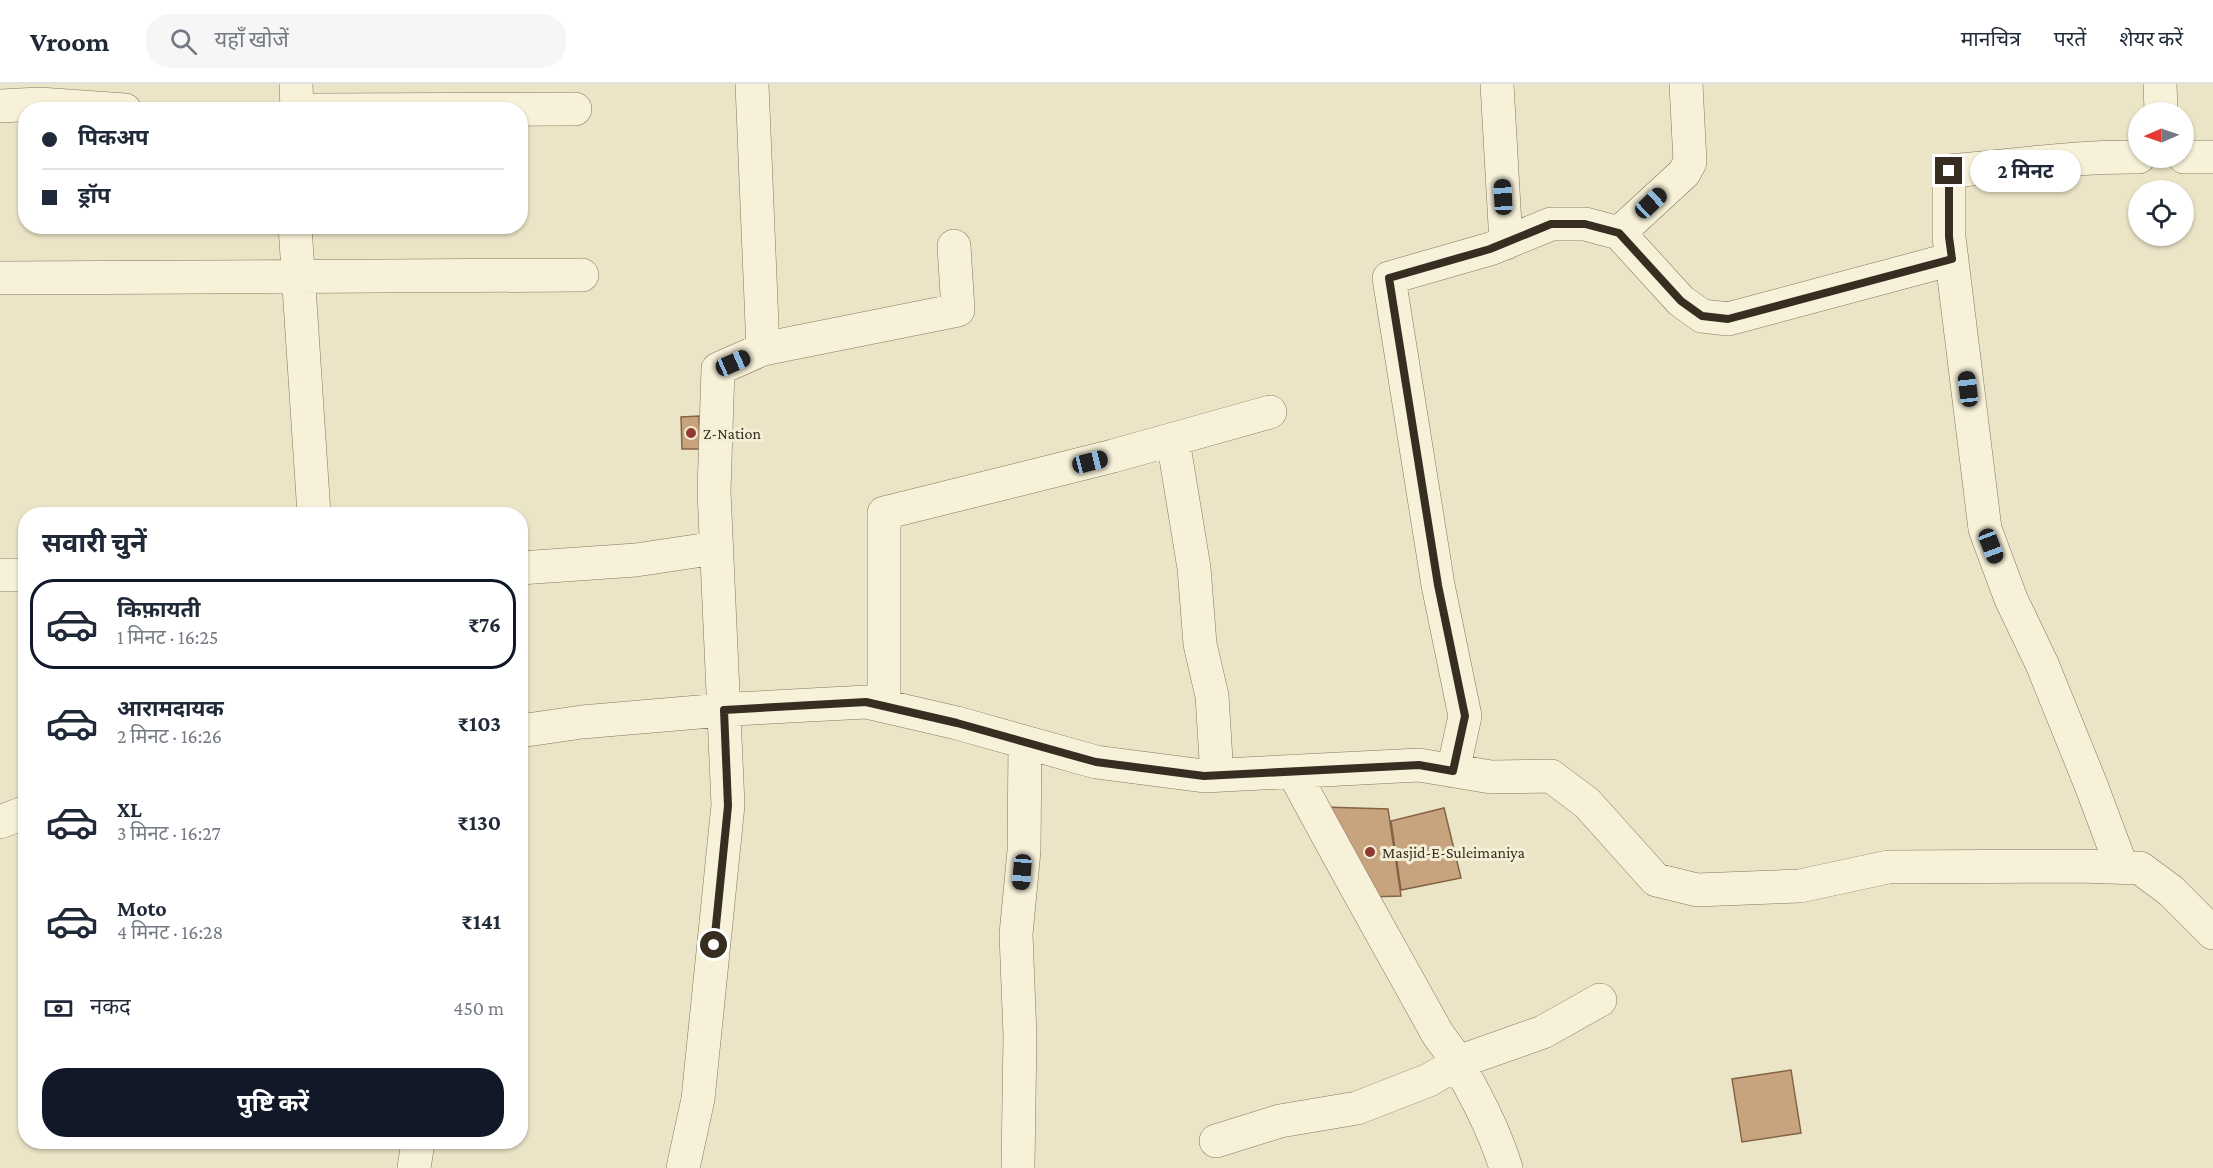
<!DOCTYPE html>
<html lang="hi">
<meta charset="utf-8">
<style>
body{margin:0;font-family:"Crimson Pro","Noto Sans Devanagari",serif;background:#f6f6f7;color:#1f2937;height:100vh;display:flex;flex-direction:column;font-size:22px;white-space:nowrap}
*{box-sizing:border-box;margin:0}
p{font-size:20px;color:#747a83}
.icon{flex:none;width:33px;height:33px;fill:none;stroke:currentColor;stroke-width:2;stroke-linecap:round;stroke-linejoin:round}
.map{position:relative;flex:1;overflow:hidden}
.panel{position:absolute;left:18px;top:423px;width:510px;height:642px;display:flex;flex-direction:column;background:#fff;border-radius:24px;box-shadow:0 2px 4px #0004}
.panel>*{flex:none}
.top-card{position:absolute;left:18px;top:18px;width:510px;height:132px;border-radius:24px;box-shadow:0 2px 4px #0004;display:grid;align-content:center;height:132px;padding:0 24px;background:#fff}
.needle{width:39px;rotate:268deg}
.tools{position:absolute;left:2128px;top:18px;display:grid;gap:12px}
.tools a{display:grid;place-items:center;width:66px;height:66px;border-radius:50%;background:#fff;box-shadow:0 2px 4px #0004;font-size:30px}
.end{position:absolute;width:27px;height:27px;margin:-14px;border:8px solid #372d20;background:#fff;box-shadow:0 0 0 3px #fff}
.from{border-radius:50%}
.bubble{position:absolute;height:42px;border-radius:21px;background:#fff;box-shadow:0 2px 4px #0004;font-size:20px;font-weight:700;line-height:42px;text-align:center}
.car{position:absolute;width:18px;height:36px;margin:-18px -9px;border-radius:8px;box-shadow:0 0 4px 2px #0007;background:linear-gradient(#222 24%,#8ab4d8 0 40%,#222 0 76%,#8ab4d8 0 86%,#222 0)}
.top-card b{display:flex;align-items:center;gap:21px;height:57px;font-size:22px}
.top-card b+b{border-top:2px solid #e0e1e3}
.top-card i{width:15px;height:15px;background:#1f2937}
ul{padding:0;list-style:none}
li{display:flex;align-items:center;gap:18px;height:90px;margin:0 12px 9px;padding:0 12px;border:3px solid transparent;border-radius:24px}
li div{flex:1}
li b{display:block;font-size:22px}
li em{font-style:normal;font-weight:700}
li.on{border-color:#111827}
li>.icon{width:54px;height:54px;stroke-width:1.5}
h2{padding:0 24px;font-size:27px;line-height:72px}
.pay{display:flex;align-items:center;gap:15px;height:66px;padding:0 24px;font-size:22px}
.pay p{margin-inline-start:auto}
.action{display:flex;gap:12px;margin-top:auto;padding:12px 24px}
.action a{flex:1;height:69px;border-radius:24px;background:#111827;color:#fff;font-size:24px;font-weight:700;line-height:69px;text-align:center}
header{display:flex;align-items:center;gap:36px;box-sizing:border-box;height:84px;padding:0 30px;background:#fff;border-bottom:2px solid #e0e1e3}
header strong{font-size:28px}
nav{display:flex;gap:33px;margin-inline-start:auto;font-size:21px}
.search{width:420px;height:54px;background:#f6f6f7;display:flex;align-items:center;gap:15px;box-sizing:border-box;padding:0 21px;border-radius:24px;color:#747a83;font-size:22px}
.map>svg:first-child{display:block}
.building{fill:#c7a47e;stroke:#836444;stroke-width:1.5}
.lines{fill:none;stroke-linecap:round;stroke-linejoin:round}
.minor-casing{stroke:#85775d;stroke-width:34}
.minor{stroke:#f7f1d9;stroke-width:33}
.route{stroke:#372d20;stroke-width:8}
.poi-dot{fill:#903a31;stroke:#f3eed5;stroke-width:2}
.labels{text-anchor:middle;stroke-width:6;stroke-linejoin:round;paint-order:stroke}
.poi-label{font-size:16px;fill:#372d20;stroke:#f3eed5;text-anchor:start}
</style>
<header>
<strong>Vroom</strong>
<div class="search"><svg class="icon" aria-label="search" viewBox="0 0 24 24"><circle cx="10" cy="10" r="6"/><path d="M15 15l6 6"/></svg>यहाँ खोजें</div>
<nav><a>मानचित्र</a><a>परतें</a><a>शेयर करें</a></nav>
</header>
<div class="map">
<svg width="2213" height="1084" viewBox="0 0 2213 1084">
<rect width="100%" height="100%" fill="#ebe4c6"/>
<path class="building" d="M699,332L700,365H682L681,333Z
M1323,723L1388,725L1401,812L1370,813Z
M1444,724L1461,794L1401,806L1391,737Z
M1791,986L1801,1049L1742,1058L1732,995Z"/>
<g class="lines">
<g class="minor-casing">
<path id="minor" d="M296,0L297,26
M1497,0L1506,159
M2160,0L2161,28
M0,22L39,20L125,26
M316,26L575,25
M2184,73H2213
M295,142L314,430
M1619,149L1684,89L1690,78L1686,0
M0,194L582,191
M763,265L958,226L954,162
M1173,356L1194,484L1200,560L1212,612L1217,692
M520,484L636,476L716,464
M0,491H26
M884,622V429L1113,372L1270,328
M520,647L582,638L734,625L866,618L957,639L1096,678L1204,692L1419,681L1491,693L1551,692L1587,719L1656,796L1697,806L1800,802L1888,783L2079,782L2140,784L2171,807L2213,849
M1293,687C1339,774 1388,860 1436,947C1441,956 1449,964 1454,973C1474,1008 1494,1045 1506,1084
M1453,687L1465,632L1438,501L1389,194L1490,165L1551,140H1585L1619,149L1681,217L1702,232L1728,235L1952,175
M0,738L26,728
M2122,784L2091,701L2042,580L2011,515L1985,445L1949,153V87C2013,82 2075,72 2139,73
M1216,1057L1280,1037L1357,1024L1429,996L1461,977L1543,948L1600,916
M1018,1081L1020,952L1016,850L1024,767L1025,659
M414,1084L418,1058
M683,1084L698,1015L728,721L714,407L718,285L763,265L752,0"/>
</g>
<use href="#minor" class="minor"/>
</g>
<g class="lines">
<path class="route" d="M714,861L728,722L724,626L866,618L957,639L1096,678L1204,692L1419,681L1453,687L1465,632L1438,501L1389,194L1490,165L1551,140H1585L1619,149L1681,217L1702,232L1728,235L1952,175L1949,153V87"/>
</g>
<g class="poi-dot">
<circle cx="691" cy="349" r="6"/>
<circle cx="1370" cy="768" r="6"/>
</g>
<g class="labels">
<g class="poi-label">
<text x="703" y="355">Z-Nation</text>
<text x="1382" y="774">Masjid-E-Suleimaniya</text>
</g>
</g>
</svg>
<div class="tools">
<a><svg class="needle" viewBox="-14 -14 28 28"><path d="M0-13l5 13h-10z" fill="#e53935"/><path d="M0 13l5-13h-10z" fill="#747a83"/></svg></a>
<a><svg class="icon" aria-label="locate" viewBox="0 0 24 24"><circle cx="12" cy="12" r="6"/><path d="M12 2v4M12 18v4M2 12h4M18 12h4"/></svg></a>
</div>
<i class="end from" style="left:714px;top:861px"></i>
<i class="end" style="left:1949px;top:87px"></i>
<div class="bubble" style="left:1970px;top:66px;width:111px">2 मिनट</div>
<i class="car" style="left:1503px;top:113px;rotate:357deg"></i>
<i class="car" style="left:1651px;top:119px;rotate:47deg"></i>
<i class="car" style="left:733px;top:279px;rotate:66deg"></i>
<i class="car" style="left:1968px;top:305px;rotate:353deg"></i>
<i class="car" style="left:1090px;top:378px;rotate:76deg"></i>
<i class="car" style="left:1991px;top:462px;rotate:159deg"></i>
<i class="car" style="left:1022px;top:788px;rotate:185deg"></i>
<div class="top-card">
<b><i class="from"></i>पिकअप</b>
<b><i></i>ड्रॉप</b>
</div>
<section class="panel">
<h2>सवारी चुनें</h2>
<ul>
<li class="on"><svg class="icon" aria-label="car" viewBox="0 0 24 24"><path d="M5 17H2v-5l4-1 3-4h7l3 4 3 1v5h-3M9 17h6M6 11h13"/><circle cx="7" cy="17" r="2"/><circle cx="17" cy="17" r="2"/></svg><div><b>किफ़ायती</b><p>1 मिनट · 16:25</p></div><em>₹76</em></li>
<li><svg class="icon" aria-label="car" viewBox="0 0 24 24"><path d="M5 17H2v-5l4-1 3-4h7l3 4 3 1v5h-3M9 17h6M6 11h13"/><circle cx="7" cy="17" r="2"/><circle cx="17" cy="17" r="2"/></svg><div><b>आरामदायक</b><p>2 मिनट · 16:26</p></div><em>₹103</em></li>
<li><svg class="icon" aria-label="car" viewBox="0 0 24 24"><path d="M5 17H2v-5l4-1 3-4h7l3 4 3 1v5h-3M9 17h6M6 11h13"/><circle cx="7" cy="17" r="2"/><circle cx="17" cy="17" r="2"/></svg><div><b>XL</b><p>3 मिनट · 16:27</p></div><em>₹130</em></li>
<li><svg class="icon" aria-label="car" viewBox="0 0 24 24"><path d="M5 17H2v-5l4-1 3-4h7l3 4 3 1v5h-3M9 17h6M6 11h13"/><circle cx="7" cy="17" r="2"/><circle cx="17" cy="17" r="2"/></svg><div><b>Moto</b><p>4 मिनट · 16:28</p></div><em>₹141</em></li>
</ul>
<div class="pay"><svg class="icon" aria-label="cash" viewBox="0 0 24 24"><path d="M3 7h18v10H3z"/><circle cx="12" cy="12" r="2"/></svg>नकद<p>450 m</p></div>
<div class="action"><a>पुष्टि करें</a></div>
</section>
</div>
